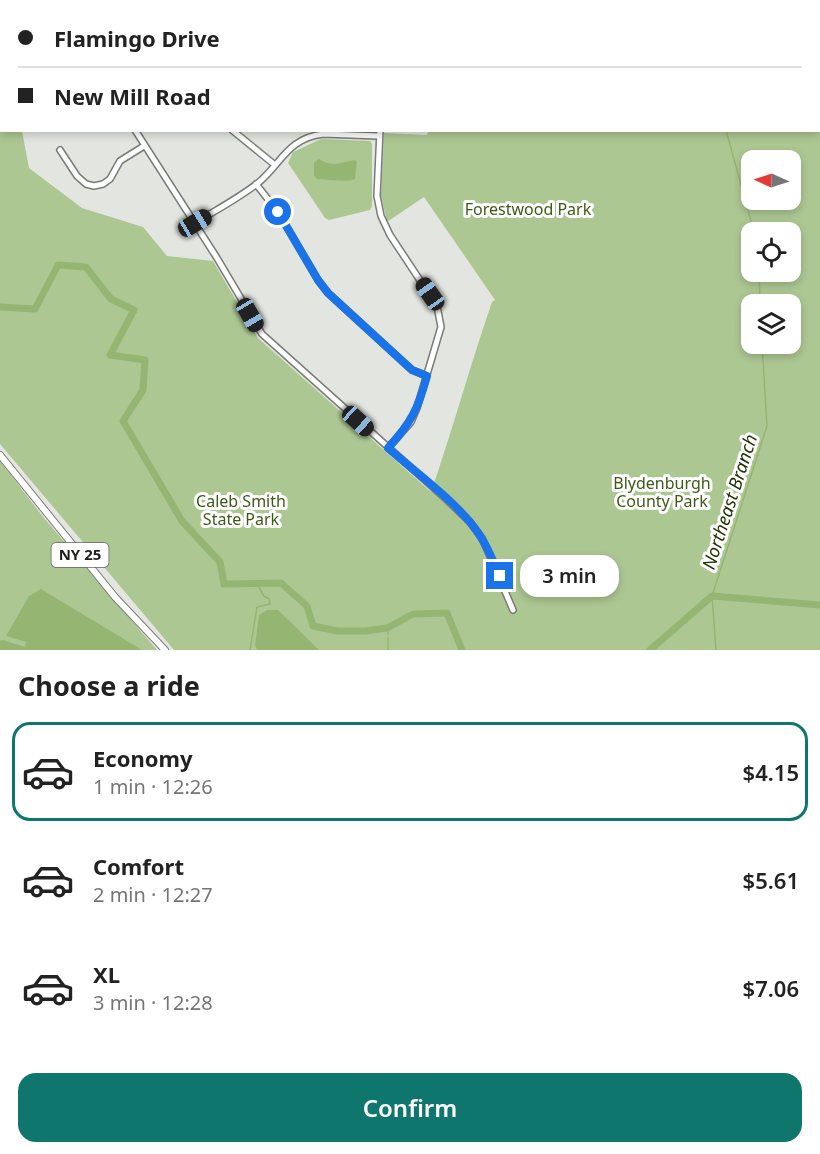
<!DOCTYPE html>
<meta charset="utf-8">
<style>
body{margin:0;font-family:"Noto Sans",sans-serif;background:#f2f2f2;color:#222;height:100vh;display:flex;flex-direction:column;font-size:22px;white-space:nowrap}
*{box-sizing:border-box;margin:0}
p{font-size:20px;color:#767676}
.icon{flex:none;width:33px;height:33px;fill:none;stroke:currentColor;stroke-width:2;stroke-linecap:round;stroke-linejoin:round}
.map{position:relative;height:650px;overflow:hidden}
.drawer{display:flex;flex-direction:column;background:#fff;flex:1}
.drawer>*{flex:none}
.banner{position:absolute;left:0px;top:0px;width:820px;height:132px;box-shadow:0 3px 9px #0003;display:grid;align-content:center;height:132px;padding:0 18px;background:#fff}
.needle{width:39px;rotate:273deg}
.tools{position:absolute;left:741px;top:150px;display:grid;gap:12px}
.tools a{display:grid;place-items:center;width:60px;height:60px;border-radius:12px;background:#fff;box-shadow:0 3px 9px #0003;font-size:30px}
.end{position:absolute;width:27px;height:27px;margin:-14px;border:8px solid #1a73e8;background:#fff;box-shadow:0 0 0 3px #fff}
.from{border-radius:50%}
.bubble{position:absolute;height:42px;border-radius:18px;background:#fff;box-shadow:0 3px 9px #0003;font-size:20px;font-weight:600;line-height:42px;text-align:center}
.car{position:absolute;width:18px;height:36px;margin:-18px -9px;border-radius:8px;box-shadow:0 0 4px 2px #0007;background:linear-gradient(#222 24%,#8ab4d8 0 40%,#222 0 76%,#8ab4d8 0 86%,#222 0)}
.banner b{display:flex;align-items:center;gap:21px;height:57px;font-size:22px}
.banner b+b{border-top:2px solid #e0e0e0}
.banner i{width:15px;height:15px;background:#222}
ul{padding:0;list-style:none}
li{display:flex;align-items:center;gap:18px;height:99px;margin:0 12px 9px;padding:0 6px;border:3px solid transparent;border-radius:18px}
li div{flex:1}
li b{display:block;font-size:22px}
li em{font-style:normal;font-weight:600}
li.current{border-color:#0f766e}
li>.icon{width:54px;height:54px;stroke-width:1.5}
h2{padding:0 18px;font-size:27px;line-height:72px}
.primary-button{display:flex;gap:12px;margin-top:auto;padding:12px 18px}
.primary-button a{flex:1;height:69px;border-radius:18px;background:#0f766e;color:#fff;font-size:24px;font-weight:600;line-height:69px;text-align:center}
.map>svg:first-child{display:block}
.green{fill:#adc793;fill-rule:evenodd}
.water{fill:#95b673}
.lines{fill:none;stroke-linecap:round;stroke-linejoin:round}
.stream{stroke:#95b673;stroke-width:1.5}
.river{stroke:#95b673;stroke-width:7}
.minor-casing{stroke:#797c77;stroke-width:8}
.major-casing{stroke:#797c77;stroke-width:8}
.minor{stroke:#fff;stroke-width:5}
.major{stroke:#fff;stroke-width:6}
.route{stroke:#1a73e8;stroke-width:8}
.labels{text-anchor:middle;stroke-width:6;stroke-linejoin:round;paint-order:stroke}
.shield{fill:#fff;stroke:#626362;stroke-width:1.5}
.shield-label{font-size:15px;font-weight:bold;fill:#1f201e}
.park-label{font-size:16px;fill:#3d5a15;stroke:#fff}
.water-label{font-size:18px;font-style:italic;fill:#203403;stroke:#fff}
</style>
<div class="map">
<svg width="820" height="650" viewBox="0 0 820 650">
<rect width="100%" height="100%" fill="#e3e6e0"/>
<path class="green" d="M513,0H820V650H174L0,444V53L1,52L2,130L22,131L29,168L82,208L143,227L167,256L213,261L258,338L431,492C453,429 470,365 492,302L495,300L424,197L387,222L381,196L384,133L427,135L429,130H819V2ZM752,160H790V200H752ZM752,232H790V272H752ZM752,304H790V344H752Z
M321,139L370,141L372,144V206L370,210L329,220L325,218L288,163L293,152Z
M0,461L44,518L157,650H0Z"/>
<path class="water" d="M319,159C332,168 341,162 355,160L357,162L355,179C349,183 326,179 317,179L314,175V163Z
M41,589L142,650H0V641L3,640L25,647L26,642L6,636L29,596Z
M267,610H278L319,650H257L255,645L259,615Z"/>
<g class="lines">
<path class="stream" d="M690,0V2
M726,130L754,232
M759,272L760,304
M387,628L388,634
M250,650L257,607L270,604L269,599L264,596L257,584
M388,650V638
M716,650L712,596L767,426L762,344"/>
<path class="river" d="M0,307L35,309L58,265L86,267L111,299L134,310L110,355L145,360L143,390L123,421L182,521L220,562L224,584L281,583L307,606L313,626L338,631H365L387,628L413,614L447,613L462,650
M650,650L712,596L820,605"/>
<g class="minor-casing">
<path id="minor" d="M46,0L47,2
M139,0L140,2
M229,0L230,2
M469,0L470,2
M102,2L104,0
M288,2L290,0
M416,2L418,0
M0,44H2
M135,130L217,258L262,334L446,499L470,522L482,538L513,610
M232,130L275,165
M380,130L377,196L381,216L390,235L437,306L441,327L417,408L411,422L388,448
M60,150L77,176L86,184L94,186L103,184L110,179L120,161L144,146
M256,184L278,212L318,280L328,293L412,370L427,376
M195,223C216,210 239,198 258,183C281,164 288,138 323,134L379,136"/>
</g>
<g class="major-casing">
<path id="major" d="M0,455L115,597L165,650"/>
</g>
<use href="#minor" class="minor"/>
<use href="#major" class="major"/>
</g>
<g class="lines">
<path class="route" d="M278,212L318,280L328,293L412,370L427,376C418,409 411,423 388,448C417,474 463,506 482,539C489,550 494,564 500,576"/>
</g>
<g class="labels">
<rect class="shield" x="51.5" y="543" width="57" height="24" rx="4.5"/>
<g class="shield-label">
<text x="80" y="560">NY 25</text>
</g>
<g class="park-label">
<text x="528" y="215">Forestwood Park</text>
<text x="662" y="489">Blydenburgh<tspan x="662" dy="18">County Park</tspan></text>
<text x="241" y="507">Caleb Smith<tspan x="241" dy="18">State Park</tspan></text>
</g>
<g class="water-label">
<text transform="translate(730 502) rotate(-72)" y="6">Northeast Branch</text>
</g>
</g>
</svg>
<div class="tools">
<a><svg class="needle" viewBox="-14 -14 28 28"><path d="M0-13l5 13h-10z" fill="#e53935"/><path d="M0 13l5-13h-10z" fill="#767676"/></svg></a>
<a><svg class="icon" aria-label="locate" viewBox="0 0 24 24"><circle cx="12" cy="12" r="6"/><path d="M12 2v4M12 18v4M2 12h4M18 12h4"/></svg></a>
<a><svg class="icon" aria-label="layers" viewBox="0 0 24 24"><path d="M12 4l9 5-9 5-9-5zM3 14l9 5 9-5"/></svg></a>
</div>
<i class="end from" style="left:278px;top:212px"></i>
<i class="end" style="left:500px;top:576px"></i>
<div class="bubble" style="left:520px;top:555px;width:99px">3 min</div>
<i class="car" style="left:195px;top:223px;rotate:59deg"></i>
<i class="car" style="left:430px;top:294px;rotate:325deg"></i>
<i class="car" style="left:250px;top:315px;rotate:150deg"></i>
<i class="car" style="left:358px;top:421px;rotate:132deg"></i>
<div class="banner">
<b><i class="from"></i>Flamingo Drive</b>
<b><i></i>New Mill Road</b>
</div>
</div>
<section class="drawer">
<h2>Choose a ride</h2>
<ul>
<li class="current"><svg class="icon" aria-label="car" viewBox="0 0 24 24"><path d="M5 17H2v-5l4-1 3-4h7l3 4 3 1v5h-3M9 17h6M6 11h13"/><circle cx="7" cy="17" r="2"/><circle cx="17" cy="17" r="2"/></svg><div><b>Economy</b><p>1 min · 12:26</p></div><em>$4.15</em></li>
<li><svg class="icon" aria-label="car" viewBox="0 0 24 24"><path d="M5 17H2v-5l4-1 3-4h7l3 4 3 1v5h-3M9 17h6M6 11h13"/><circle cx="7" cy="17" r="2"/><circle cx="17" cy="17" r="2"/></svg><div><b>Comfort</b><p>2 min · 12:27</p></div><em>$5.61</em></li>
<li><svg class="icon" aria-label="car" viewBox="0 0 24 24"><path d="M5 17H2v-5l4-1 3-4h7l3 4 3 1v5h-3M9 17h6M6 11h13"/><circle cx="7" cy="17" r="2"/><circle cx="17" cy="17" r="2"/></svg><div><b>XL</b><p>3 min · 12:28</p></div><em>$7.06</em></li>
</ul>
<div class="primary-button"><a>Confirm</a></div>
</section>
